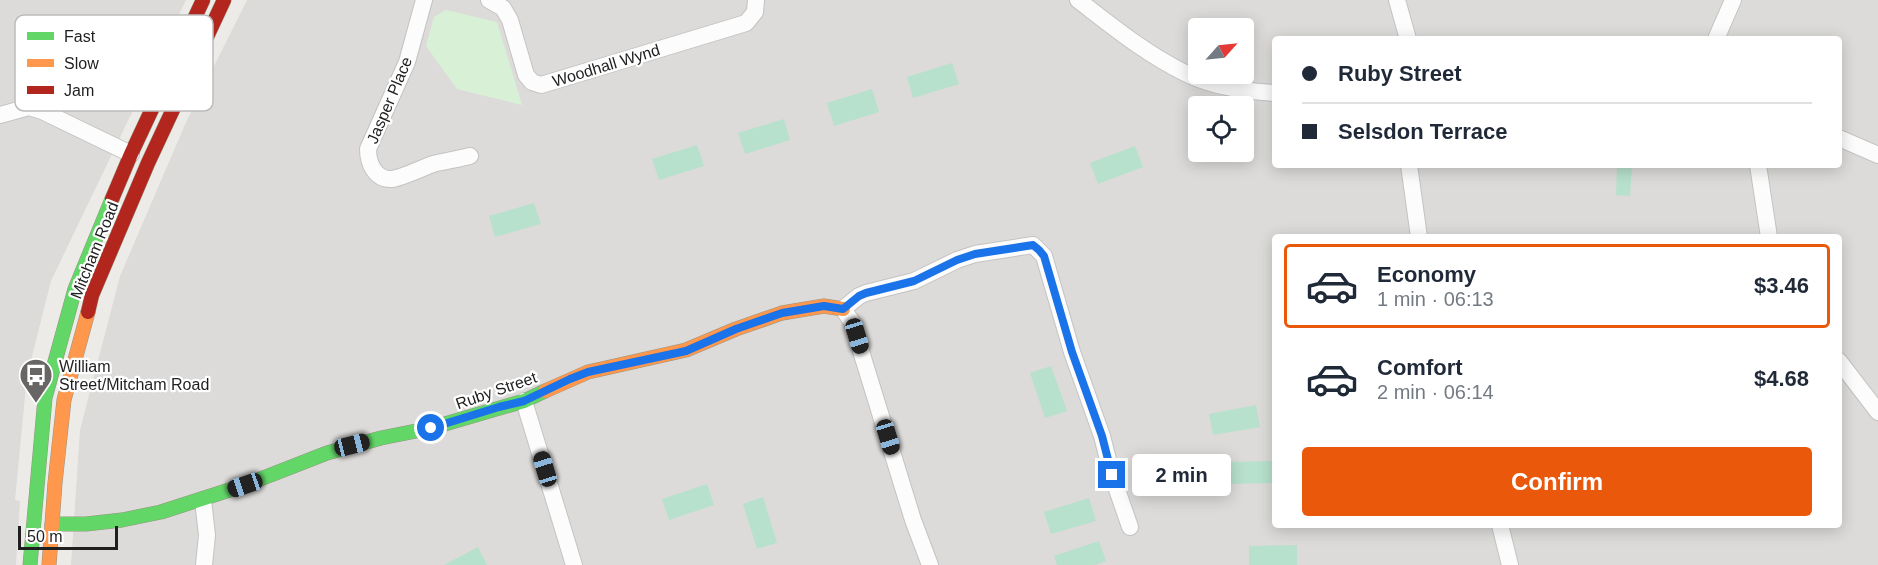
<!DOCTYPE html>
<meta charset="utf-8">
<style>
body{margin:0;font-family:Arial,sans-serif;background:#f6f6f7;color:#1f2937;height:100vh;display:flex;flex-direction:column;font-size:22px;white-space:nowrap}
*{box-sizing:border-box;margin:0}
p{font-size:20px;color:#747a83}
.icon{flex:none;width:33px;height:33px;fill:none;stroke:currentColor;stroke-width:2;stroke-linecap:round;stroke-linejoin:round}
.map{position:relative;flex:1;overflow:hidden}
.details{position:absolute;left:1272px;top:234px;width:570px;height:294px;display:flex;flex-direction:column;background:#fff;border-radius:6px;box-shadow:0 3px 15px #0003}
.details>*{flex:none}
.guide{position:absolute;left:1272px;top:36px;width:570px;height:132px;border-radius:6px;box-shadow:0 3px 15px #0003;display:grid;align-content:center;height:132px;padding:0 30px;background:#fff}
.needle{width:39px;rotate:63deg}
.controls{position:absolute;left:1188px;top:18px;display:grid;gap:12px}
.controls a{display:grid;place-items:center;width:66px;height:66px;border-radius:6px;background:#fff;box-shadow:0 3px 15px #0003;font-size:30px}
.scale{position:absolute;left:18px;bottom:15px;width:100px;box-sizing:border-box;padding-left:6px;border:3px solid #1f1f1f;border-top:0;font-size:16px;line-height:21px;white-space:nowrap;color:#1f1f1f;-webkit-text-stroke:4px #fff;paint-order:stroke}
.end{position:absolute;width:27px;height:27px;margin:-14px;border:8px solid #1a73e8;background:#fff;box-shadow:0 0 0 3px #fff}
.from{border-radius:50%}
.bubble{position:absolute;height:42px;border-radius:6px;background:#fff;box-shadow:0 3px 15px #0003;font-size:20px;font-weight:800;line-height:42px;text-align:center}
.car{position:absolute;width:18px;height:36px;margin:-18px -9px;border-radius:8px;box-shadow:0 0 4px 2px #0007;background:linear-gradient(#222 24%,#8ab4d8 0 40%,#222 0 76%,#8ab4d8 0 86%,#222 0)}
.guide b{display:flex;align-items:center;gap:21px;height:57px;font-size:22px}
.guide b+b{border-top:2px solid #e0e1e3}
.guide i{width:15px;height:15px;background:#1f2937}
ul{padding:10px 0 0;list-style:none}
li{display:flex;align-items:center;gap:18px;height:84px;margin:0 12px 9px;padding:0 18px;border:3px solid transparent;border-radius:6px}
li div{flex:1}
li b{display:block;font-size:22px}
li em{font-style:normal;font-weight:800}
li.on{border-color:#ea580c}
li>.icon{width:54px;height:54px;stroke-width:1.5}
.action{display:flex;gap:12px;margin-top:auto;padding:12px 30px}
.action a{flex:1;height:69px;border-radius:6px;background:#ea580c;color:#fff;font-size:24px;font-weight:800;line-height:69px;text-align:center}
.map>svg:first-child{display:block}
.residential{fill:#dcdbd9;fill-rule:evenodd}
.park{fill:#d8f1d6}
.pitch{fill:#b7e1cc}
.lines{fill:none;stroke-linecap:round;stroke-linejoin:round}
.street-casing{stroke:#c4c3c2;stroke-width:18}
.fast-casing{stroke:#969681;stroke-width:15}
.slow-casing{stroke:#969681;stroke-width:15}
.jam-casing{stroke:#969681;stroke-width:15}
.street{stroke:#fcfcfc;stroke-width:16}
.fast{stroke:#63d668;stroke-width:14}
.slow{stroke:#ff974d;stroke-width:14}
.jam{stroke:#b3261e;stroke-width:14}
.route{stroke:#1a73e8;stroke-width:8}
.labels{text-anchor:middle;stroke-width:4.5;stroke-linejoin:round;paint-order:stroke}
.street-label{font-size:16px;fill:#1f1f1f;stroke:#fff}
.poi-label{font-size:16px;fill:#1f1f1f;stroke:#fff;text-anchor:start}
.key{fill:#fff;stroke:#bcbcbc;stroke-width:1.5}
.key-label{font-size:16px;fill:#1f1f1f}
</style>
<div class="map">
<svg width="1878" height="565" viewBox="0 0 1878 565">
<rect width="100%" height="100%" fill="#edebe8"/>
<path class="residential" d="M0,0H186L51,281L27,376L15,500L20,501L16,565H0Z
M247,0H1878V565H71L80,430L120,276L187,120ZM1198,28H1244V74H1198ZM1275,39H1839V165H1275ZM1198,106H1244V152H1198ZM1275,237H1839V525H1275Z"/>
<path class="park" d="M446,10L497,22L522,105L457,89L426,46L434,17Z"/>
<path class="pitch" d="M952,63L959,84L913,98L907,77Z
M872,89L879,112L834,126L827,103Z
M784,119L790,140L745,154L738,133Z
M697,145L704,166L659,180L652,159Z
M1135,146L1143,167L1098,184L1090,163Z
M1617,165H1632L1630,196L1616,195Z
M534,203L541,224L495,237L489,216Z
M1051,366L1067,411L1045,418L1030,373Z
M1256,405L1260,427L1213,435L1209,414Z
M1275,461V483L1229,484L1228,462Z
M707,484L714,505L669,520L662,499Z
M763,497L777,543L757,549L743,504Z
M1089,498L1096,521L1051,534L1044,512Z
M1099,541L1106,561L1095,565H1057L1054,556Z
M1297,545V565H1249V546Z
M478,547L487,565H444Z"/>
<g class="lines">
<g class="street-casing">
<path id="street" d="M424,0L407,62L368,149C368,163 375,180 392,179C401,178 422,168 433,164C445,161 458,159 470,156
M489,0L503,8L510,20L526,75L532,82L541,85L746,23L755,12L756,0
M1078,0C1112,26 1146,54 1185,73C1213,87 1244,91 1275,93
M1397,0L1408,39
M1716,39L1733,0
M0,115L29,107L42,111L131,154
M1839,138L1878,155
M1409,165L1419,237
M1758,165L1769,237
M1839,361L1878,412
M524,401L574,565
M203,500L207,535L204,565
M1500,525L1510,565
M930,565L913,520L852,322L843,309L859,296L866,293L914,281L957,260L975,254L1033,245L1044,256L1072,352L1102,436L1112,475L1130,527"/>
</g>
<g class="fast-casing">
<path id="fast" d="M52,524H86L122,520L161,512L245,485L327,453L381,438L431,428L524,401L545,391
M30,565L45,398L75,289L112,199"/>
</g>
<g class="slow-casing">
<path id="slow" d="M545,391L588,372L686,350L736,329L782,313L824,306L843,309
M49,565L55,483L64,400L88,312"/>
</g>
<g class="jam-casing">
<path id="jam" d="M112,199L131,154L203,0
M88,312L92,295L148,163L224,0"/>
</g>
<use href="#street" class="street"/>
<use href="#fast" class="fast"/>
<use href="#slow" class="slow"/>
<use href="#jam" class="jam"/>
</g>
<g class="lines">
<path class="route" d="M431,428L499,407L524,401L570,379L588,372L686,351L736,329L782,313L824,306L843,309L859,296L866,293L914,281L957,260L975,254L1033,245L1039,250L1044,256L1072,352L1102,436L1112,475"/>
</g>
<defs>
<g id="bus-pin" transform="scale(1.725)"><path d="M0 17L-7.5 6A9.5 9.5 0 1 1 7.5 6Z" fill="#676665" stroke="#fff"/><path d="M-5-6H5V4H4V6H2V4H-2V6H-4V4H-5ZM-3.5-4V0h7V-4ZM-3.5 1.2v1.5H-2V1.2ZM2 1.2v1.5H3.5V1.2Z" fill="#fff"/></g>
</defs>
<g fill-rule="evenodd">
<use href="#bus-pin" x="36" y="375"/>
</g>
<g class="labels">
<g class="street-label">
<text transform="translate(606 65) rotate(-17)" y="6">Woodhall Wynd</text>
<text transform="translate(389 100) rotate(-67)" y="6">Jasper Place</text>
<text transform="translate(94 250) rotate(-68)" y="6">Mitcham Road</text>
<text transform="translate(496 390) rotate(-19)" y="6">Ruby Street</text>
</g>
<g class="poi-label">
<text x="59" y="372">William<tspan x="59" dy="18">Street/Mitcham Road</tspan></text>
</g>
</g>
<rect x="15" y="15" width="198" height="96" rx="9" class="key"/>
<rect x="27" y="32" width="27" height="8" fill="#63d668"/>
<rect x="27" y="59" width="27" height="8" fill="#ff974d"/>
<rect x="27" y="86" width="27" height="8" fill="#b3261e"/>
<g class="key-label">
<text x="64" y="42">Fast</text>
<text x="64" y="69">Slow</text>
<text x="64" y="96">Jam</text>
</g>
</svg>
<div class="controls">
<a><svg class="needle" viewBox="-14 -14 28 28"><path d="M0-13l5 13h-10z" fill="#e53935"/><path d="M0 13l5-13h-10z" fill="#747a83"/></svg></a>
<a><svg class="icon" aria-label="locate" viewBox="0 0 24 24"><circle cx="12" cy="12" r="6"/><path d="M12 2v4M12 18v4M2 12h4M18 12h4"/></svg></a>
</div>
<div class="scale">50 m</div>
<i class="end from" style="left:431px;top:428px"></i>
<i class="end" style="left:1112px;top:475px"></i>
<div class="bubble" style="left:1132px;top:454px;width:99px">2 min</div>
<i class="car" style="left:857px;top:336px;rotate:163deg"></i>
<i class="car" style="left:888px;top:437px;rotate:163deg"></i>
<i class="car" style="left:352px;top:445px;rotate:76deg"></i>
<i class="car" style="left:545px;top:469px;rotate:343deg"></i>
<i class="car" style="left:245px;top:485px;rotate:251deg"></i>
<div class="guide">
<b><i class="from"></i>Ruby Street</b>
<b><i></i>Selsdon Terrace</b>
</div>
<section class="details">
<ul>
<li class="on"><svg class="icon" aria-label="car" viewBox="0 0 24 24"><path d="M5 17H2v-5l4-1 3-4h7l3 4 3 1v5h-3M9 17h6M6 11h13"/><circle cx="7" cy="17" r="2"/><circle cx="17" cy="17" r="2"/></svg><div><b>Economy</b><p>1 min · 06:13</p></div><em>$3.46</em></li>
<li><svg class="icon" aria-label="car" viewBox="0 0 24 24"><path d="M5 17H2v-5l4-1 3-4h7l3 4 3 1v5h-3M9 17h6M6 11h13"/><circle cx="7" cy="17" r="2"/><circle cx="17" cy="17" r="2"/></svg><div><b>Comfort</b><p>2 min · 06:14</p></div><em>$4.68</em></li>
</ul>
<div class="action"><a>Confirm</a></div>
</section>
</div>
